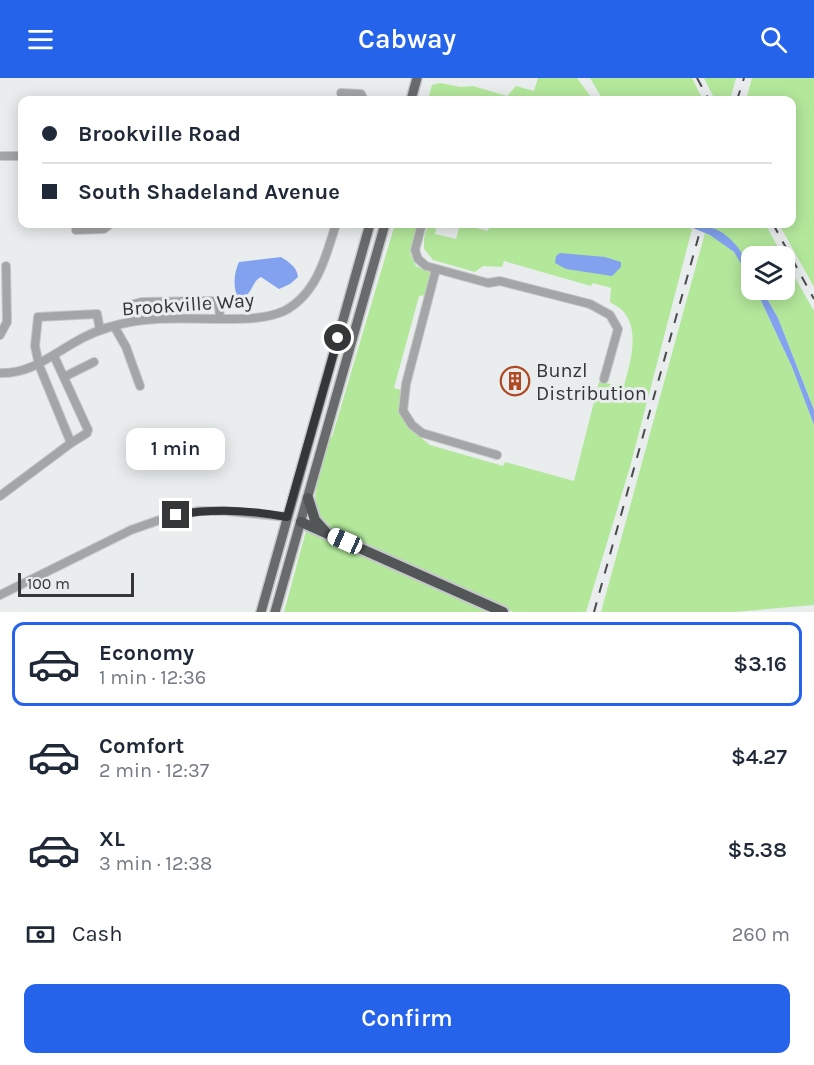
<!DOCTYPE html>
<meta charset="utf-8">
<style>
body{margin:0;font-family:Karla,sans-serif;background:#f6f6f7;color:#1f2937;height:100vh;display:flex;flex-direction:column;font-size:22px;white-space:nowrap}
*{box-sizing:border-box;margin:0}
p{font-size:20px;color:#747a83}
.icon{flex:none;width:33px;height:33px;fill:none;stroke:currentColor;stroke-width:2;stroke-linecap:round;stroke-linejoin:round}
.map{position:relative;height:534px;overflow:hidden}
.sheet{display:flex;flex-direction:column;background:#fff;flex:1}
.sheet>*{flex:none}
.top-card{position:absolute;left:18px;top:18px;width:778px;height:132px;border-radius:12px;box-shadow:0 3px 15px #0003;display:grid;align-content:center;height:132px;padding:0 24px;background:#fff}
.fabs{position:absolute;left:741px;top:168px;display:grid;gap:12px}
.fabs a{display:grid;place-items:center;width:54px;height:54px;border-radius:12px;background:#fff;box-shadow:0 3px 15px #0003;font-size:30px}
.scale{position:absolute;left:18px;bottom:15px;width:116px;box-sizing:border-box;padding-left:6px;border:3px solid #353637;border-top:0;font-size:16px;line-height:21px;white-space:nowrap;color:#353637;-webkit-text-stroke:4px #e9eded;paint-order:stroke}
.end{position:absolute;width:27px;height:27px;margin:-14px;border:8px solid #353637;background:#fff;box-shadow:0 0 0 3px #fff}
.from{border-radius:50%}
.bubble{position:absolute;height:42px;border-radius:12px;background:#fff;box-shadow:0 3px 15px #0003;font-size:20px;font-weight:600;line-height:42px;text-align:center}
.car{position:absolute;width:18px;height:36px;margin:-18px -9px;border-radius:8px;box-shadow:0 0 4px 2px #0007;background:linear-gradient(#fff 24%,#345 0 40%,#fff 0 76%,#345 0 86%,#fff 0)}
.top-card b{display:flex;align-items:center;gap:21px;height:57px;font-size:22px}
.top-card b+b{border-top:2px solid #e0e1e3}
.top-card i{width:15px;height:15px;background:#1f2937}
ul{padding:10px 0 0;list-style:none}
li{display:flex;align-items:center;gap:18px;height:84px;margin:0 12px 9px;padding:0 12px;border:3px solid transparent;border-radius:12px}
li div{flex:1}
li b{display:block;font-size:22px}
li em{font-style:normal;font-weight:600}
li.on{border-color:#2563eb}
li>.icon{width:54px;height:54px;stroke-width:1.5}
.pay{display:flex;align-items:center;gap:15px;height:66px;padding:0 24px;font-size:22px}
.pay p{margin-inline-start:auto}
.primary-button{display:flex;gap:12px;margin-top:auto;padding:12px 24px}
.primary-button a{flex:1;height:69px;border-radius:12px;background:#2563eb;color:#fff;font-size:24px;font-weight:600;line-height:69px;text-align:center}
header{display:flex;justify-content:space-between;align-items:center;height:78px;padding:0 24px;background:#2563eb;color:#fff;font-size:27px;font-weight:600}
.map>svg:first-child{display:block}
.green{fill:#b3e89b}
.water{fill:#82a2ef}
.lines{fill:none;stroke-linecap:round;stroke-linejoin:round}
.minor-casing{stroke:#c5c8c9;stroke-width:10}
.major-casing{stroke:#c5c8c9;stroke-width:12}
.highway-casing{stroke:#c5c8c9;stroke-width:14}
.minor{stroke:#a4a5a6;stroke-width:8}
.major{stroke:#686a6c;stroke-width:9}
.highway{stroke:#535657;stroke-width:10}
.rail{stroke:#4a4b4c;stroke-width:2;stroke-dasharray:10 10;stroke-linecap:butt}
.route{stroke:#353637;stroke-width:8}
.labels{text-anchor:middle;stroke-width:6;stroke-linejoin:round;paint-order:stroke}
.street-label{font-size:20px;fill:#353637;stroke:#e9eded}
.poi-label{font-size:20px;fill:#353637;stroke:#e9eded;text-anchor:start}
</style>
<header><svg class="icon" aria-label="menu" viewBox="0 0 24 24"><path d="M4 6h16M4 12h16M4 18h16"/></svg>Cabway<svg class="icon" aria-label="search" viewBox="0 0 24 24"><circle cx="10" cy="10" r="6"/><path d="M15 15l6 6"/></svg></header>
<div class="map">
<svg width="814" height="534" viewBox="0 0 814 534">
<rect width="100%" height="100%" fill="#e9eded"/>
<path class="green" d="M538,0H577L593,22H428L432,7L440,5L461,9L473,8L507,18L516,8L534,13Z
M590,0H692L703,22H603Z
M704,0H736L730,22H715Z
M752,0H814V209L779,146H792V22H746Z
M395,146H418L410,175L416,188L431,195L426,217L419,218L394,310L401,312V337L415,355L430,367L503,388L505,384L574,403L599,304L624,308C630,285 641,252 622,232C619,229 613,226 610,224L611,210L593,205L591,208L504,183L502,189L483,188L475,194L433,182L424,171V160L428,146H437L435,156L456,161L460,146L488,153L490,146H683L692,151L630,389L586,534H513L333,452C328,448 323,443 320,438C308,419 324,380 329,360L332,359Z
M707,146H765L783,178H752L751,192L741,174L706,149Z
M705,155C727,163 751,187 752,212H756L792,289L814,347V527L735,534H601Z
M785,182L814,233V332L778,240L762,212H784Z
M306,453L318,456L498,534H284Z"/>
<path class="water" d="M683,146C694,145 704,147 715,151C732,157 752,184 751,202L734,174L710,157Z
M560,175L605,179L621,184V189L612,198L566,191L555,185L556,178Z
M281,179C289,184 297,189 298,199L290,206L279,211L261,199C250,205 255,214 241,220L237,219C233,206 234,195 239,184Z
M756,212H762L778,240L814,332V347L792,289Z"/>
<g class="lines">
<g class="minor-casing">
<path id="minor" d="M341,15L361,16L364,22
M2,78H22
M422,146L415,172L418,181L426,188L488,205L500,203L590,226L610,237L618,251L604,301
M76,152L104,151L110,146
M436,191L406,306L403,333L412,347L422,355L497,377
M132,243L134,226L142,224L212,223L219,228L220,241
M114,248L126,269L140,308
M0,257L7,244L6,188
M54,278L88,352L87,355L71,365
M0,295C28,296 48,280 70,267C86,257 103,250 121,246C154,238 191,241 225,241C244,241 266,241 284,233C317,216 326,178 336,146
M64,299L94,284
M0,418L71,365L39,287L35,268L38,239L97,236L100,252
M0,517L131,452L165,440L199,433H226L287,439"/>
</g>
<g class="major-casing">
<path id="major" d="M411,22L417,0
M261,534L370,146
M275,534L385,146"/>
</g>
<g class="highway-casing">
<path id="highway" d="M308,420L315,442L325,453
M301,444L503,534"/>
</g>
<use href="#minor" class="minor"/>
<use href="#major" class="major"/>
<use href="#highway" class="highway"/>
<path class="rail" d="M697,0L709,22
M737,22L744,0
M773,146L814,221
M594,534L702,146"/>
</g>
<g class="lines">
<path class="route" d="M176,437C213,430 250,432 287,439L338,260"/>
</g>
<defs>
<g id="building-ring" transform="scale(1.5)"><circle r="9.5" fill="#e9eded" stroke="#b04824" stroke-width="1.5"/><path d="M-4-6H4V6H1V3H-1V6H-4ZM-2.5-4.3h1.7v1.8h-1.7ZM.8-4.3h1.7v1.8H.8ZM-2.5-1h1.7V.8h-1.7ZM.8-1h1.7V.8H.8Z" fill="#b04824"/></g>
</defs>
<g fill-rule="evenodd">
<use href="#building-ring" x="515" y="303"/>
</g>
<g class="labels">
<g class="street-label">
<text transform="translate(188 226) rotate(-4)" y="7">Brookville Way</text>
</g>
<g class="poi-label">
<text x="536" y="299">Bunzl<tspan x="536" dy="23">Distribution</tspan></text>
</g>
</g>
</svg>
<div class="fabs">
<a><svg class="icon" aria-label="layers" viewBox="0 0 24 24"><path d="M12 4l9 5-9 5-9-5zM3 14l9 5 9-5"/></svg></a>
</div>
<div class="scale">100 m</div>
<i class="end from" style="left:338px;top:260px"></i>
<i class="end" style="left:176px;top:437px"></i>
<div class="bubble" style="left:126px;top:350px;width:99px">1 min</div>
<i class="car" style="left:345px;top:463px;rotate:294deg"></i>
<div class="top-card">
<b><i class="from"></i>Brookville Road</b>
<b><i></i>South Shadeland Avenue</b>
</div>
</div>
<section class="sheet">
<ul>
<li class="on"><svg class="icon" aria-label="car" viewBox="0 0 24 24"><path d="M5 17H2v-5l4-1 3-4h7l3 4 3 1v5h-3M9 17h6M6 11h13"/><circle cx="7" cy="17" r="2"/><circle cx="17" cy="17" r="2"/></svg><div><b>Economy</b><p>1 min · 12:36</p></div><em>$3.16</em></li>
<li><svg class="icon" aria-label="car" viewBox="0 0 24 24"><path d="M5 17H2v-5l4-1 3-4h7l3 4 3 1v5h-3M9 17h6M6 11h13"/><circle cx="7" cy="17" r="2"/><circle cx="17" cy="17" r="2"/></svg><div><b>Comfort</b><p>2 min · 12:37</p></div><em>$4.27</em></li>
<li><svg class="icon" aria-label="car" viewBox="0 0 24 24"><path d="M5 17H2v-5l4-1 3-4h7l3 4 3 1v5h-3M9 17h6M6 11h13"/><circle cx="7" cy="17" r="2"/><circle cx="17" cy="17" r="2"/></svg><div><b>XL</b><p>3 min · 12:38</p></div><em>$5.38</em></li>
</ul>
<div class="pay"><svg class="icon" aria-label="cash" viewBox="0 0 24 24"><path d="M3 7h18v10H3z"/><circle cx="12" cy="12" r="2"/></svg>Cash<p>260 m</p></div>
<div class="primary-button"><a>Confirm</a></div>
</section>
